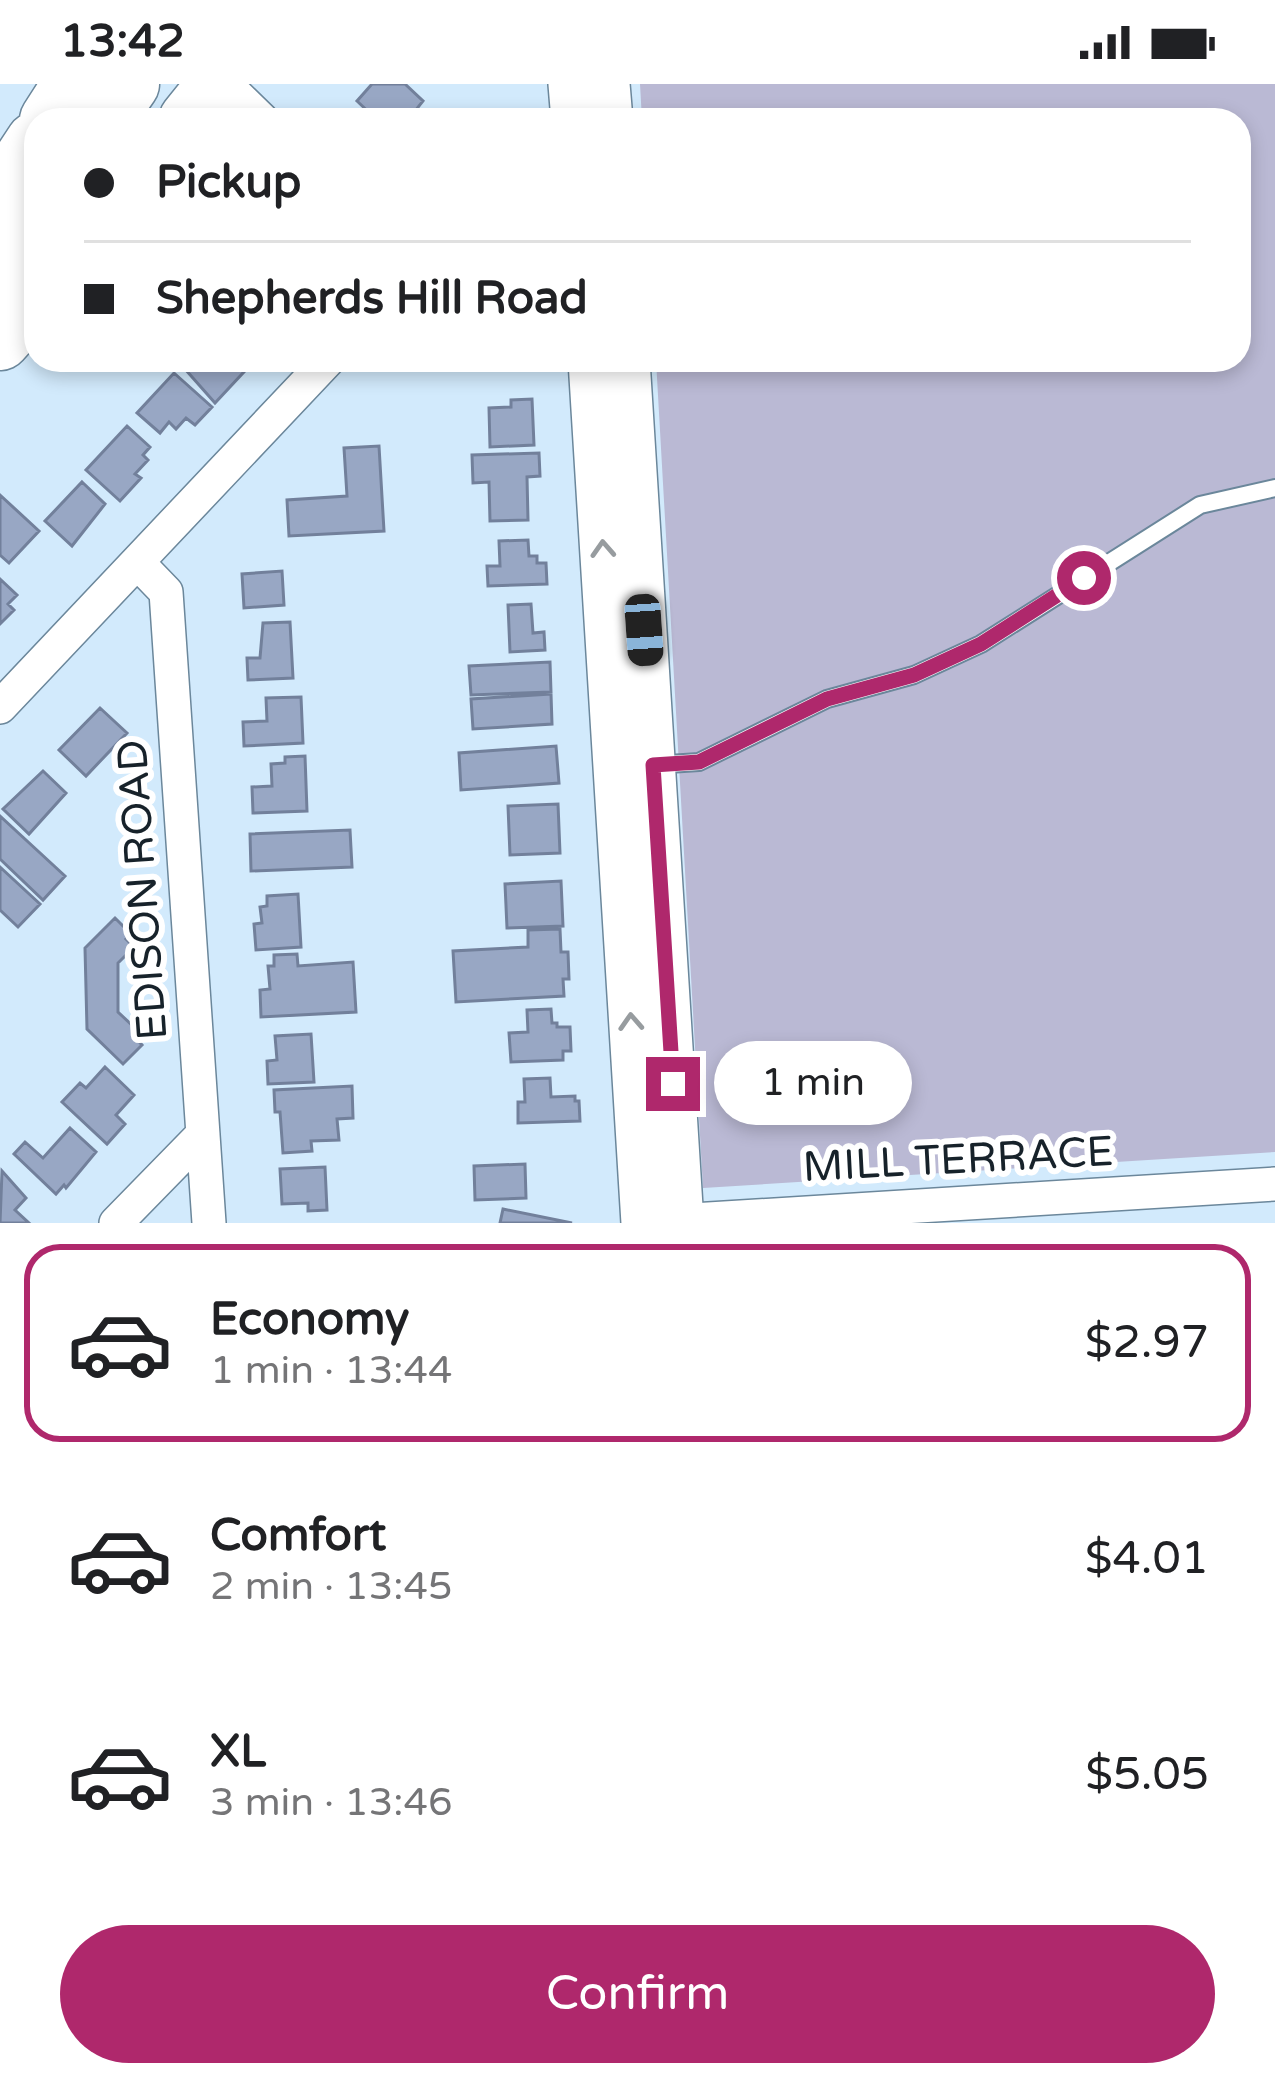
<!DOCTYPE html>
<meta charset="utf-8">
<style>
body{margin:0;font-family:"Varela Round",sans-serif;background:#f6f6f6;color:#202124;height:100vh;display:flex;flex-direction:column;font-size:45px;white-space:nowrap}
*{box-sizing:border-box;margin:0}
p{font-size:39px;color:#757577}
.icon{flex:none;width:66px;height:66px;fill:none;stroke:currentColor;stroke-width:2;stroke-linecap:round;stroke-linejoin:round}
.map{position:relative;height:1139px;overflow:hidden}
.drawer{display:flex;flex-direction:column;background:#fff;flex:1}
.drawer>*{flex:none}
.guide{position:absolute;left:24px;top:24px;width:1227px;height:264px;border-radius:36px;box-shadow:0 6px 18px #0003;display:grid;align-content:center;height:264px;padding:0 60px;background:#fff}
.end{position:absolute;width:54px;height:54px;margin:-27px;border:15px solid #af286c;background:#fff;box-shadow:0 0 0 6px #fff}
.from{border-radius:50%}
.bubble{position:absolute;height:84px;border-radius:42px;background:#fff;box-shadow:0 6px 18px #0003;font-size:39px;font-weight:600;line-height:84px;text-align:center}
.car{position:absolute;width:36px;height:72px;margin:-36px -18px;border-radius:15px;box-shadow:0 0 9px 3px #0007;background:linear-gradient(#222 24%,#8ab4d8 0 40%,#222 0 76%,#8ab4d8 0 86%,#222 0)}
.guide b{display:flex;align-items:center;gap:42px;height:114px;font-size:45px}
.guide b+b{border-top:3px solid #e0e0e0}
.guide i{width:30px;height:30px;background:#202124}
ul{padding:21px 0 0;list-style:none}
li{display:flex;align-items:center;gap:36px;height:198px;margin:0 24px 18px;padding:0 36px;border:6px solid transparent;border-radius:36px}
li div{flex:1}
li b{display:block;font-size:45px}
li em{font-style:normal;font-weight:600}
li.on{border-color:#af286c}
li>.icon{width:108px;height:108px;stroke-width:1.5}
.button{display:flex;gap:24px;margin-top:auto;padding:24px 60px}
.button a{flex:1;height:138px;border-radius:72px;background:#af286c;color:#fff;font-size:48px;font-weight:600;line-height:138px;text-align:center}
.status{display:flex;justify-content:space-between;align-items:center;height:84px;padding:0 60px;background:#fff;direction:ltr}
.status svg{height:33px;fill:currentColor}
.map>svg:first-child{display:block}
.green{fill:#bab9d4}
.building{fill:#98a7c4;stroke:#72809b;stroke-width:3}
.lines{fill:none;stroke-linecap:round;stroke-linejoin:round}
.lane-casing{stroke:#6b879b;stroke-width:20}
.street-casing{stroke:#6b879b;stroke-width:36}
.secondary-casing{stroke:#6b879b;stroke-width:48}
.highway-casing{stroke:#6b879b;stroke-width:63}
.lane{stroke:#fff;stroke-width:16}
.street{stroke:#fff;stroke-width:33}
.secondary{stroke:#fff;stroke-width:45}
.highway{stroke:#fff;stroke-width:60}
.oneway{stroke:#979c9f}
.route{stroke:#af286c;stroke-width:15}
.labels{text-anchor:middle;stroke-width:12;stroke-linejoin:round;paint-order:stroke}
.street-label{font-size:42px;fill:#17222a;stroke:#fff}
</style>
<div class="status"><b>13:42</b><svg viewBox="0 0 49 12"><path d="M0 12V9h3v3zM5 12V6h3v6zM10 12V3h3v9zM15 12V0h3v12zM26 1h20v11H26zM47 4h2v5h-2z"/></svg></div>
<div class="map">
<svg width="1275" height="1139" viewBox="0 0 1275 1139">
<rect width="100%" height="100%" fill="#d2eafc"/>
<path class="green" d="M640,0H1275V1068L703,1104L656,276H1239V36H642Z"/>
<path class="building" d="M372,0H405L423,17L408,36H377L357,17Z
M177,276H255L215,319Z
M174,289L212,323L195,341L186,334L176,345L169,338L160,349L137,329Z
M532,315L534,361L490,363L489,324L511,323V316Z
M127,342L150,363L143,371L148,376L135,390L141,394L120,417L86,386Z
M379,362L384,447L289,452L287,416L347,412L344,364Z
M539,369L540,392L527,393L528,436L490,437L489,398L473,399L472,371Z
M82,398L105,420L72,462L45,437Z
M0,411L39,447L9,479L0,471Z
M528,456L529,472H537V479H546L547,500L488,502L487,482H500L499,457Z
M282,487L284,521L244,524L242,490Z
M0,495L17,511L8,520L14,526L0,540Z
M531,520L533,549L544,548L545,566L510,568L508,521Z
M290,538L293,594L248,596L247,574H260L263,539Z
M550,578L551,608L471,611L469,582Z
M551,610L552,640L473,645L471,615Z
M301,613L303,659L244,662L243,638L267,637L266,614Z
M100,624L127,649L86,692L59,666Z
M556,662L559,699L461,706L459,669Z
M305,672L307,727L253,729L252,703L272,702L271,680L285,679V673Z
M43,687L66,709L29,750L3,725Z
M558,720L560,769L510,771L508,722Z
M0,732L65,792L43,816L0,775Z
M350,746L352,783L251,787L250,750Z
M0,783L40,820L18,843L0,826Z
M561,797L563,842L507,844L505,800Z
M298,810L301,863L256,866L254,840L262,839L260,823L267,822V812Z
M115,834L131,850L126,855L134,863L118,879V928L137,946L133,951L142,961L123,980L87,945L85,864Z
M560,845L561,868H568L569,895H563L564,912L456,918L453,867L528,863V846Z
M297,870L298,882L353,878L356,928L261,933L260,906L270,905L268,882H274V871Z
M551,925L552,939H557V943H570L571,967H563V976L511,978L509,949L528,948L527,926Z
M311,950L314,998L268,1000L267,977L277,976L275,952Z
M105,983L134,1011L116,1031L125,1040L107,1060L62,1018L80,999L86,1004Z
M550,994L551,1013L575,1012V1017H579L580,1037L518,1039V1018H525L524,995Z
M352,1002L353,1034L337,1035L339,1056L311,1057L312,1067L283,1069L280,1028H275L274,1006Z
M70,1044L96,1068L66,1104L64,1101L56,1110L14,1070L25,1058L43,1074Z
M525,1080L526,1114L475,1116L474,1082Z
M325,1083L327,1126L308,1127V1119L282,1120L280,1085Z
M2,1087L26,1114L15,1126L29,1139H0Z
M503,1125L572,1139H500Z"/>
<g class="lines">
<g class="lane-casing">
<path id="lane" d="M653,681L699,678L827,615L914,591L981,560L1200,421L1275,404"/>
</g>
<g class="street-casing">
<path id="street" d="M225,0L262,36
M138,479L166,508L209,1139
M0,623L328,276
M660,1138L1275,1100
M116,1139L203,1050"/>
</g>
<g class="secondary-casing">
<path id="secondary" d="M571,0L574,36
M607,0L610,36
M591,276L644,1139
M627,276L681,1139"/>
</g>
<g class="highway-casing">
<path id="highway" d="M50,36L73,0
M104,36L129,0
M189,36L218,0
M0,112L36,58
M0,184L36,135
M0,256L36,216"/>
</g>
<use href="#lane" class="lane"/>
<use href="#street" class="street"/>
<use href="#secondary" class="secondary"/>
<use href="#highway" class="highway"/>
</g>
<defs><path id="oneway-chevron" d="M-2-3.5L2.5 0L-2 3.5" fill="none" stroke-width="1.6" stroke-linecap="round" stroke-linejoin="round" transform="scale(3)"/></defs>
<g class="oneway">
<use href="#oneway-chevron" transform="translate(603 465) rotate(-93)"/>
<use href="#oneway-chevron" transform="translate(631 938) rotate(-93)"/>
</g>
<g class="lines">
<path class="route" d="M673,1000L653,681L699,678L827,615L914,591L981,560L1084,494"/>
</g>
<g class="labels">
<g class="street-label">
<text transform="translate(141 806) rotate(-94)" y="15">EDISON ROAD</text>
<text transform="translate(958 1074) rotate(-3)" y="15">MILL TERRACE</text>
</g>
</g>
</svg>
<i class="end from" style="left:1084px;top:494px"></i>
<i class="end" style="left:673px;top:1000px"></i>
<div class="bubble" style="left:714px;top:957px;width:198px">1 min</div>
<i class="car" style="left:644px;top:546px;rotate:176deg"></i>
<div class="guide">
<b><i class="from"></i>Pickup</b>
<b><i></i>Shepherds Hill Road</b>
</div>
</div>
<section class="drawer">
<ul>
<li class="on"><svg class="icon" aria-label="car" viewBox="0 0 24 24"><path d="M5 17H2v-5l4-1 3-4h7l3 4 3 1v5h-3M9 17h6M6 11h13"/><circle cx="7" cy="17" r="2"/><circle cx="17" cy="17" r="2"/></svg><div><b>Economy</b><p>1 min · 13:44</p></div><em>$2.97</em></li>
<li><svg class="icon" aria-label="car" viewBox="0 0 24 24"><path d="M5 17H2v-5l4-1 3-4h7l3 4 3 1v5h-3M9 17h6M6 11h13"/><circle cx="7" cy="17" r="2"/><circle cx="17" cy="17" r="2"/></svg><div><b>Comfort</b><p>2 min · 13:45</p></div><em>$4.01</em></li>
<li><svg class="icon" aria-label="car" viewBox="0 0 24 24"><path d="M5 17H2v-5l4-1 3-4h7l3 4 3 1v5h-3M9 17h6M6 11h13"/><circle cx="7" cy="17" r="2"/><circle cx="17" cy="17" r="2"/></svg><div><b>XL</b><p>3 min · 13:46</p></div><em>$5.05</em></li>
</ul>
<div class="button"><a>Confirm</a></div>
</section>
